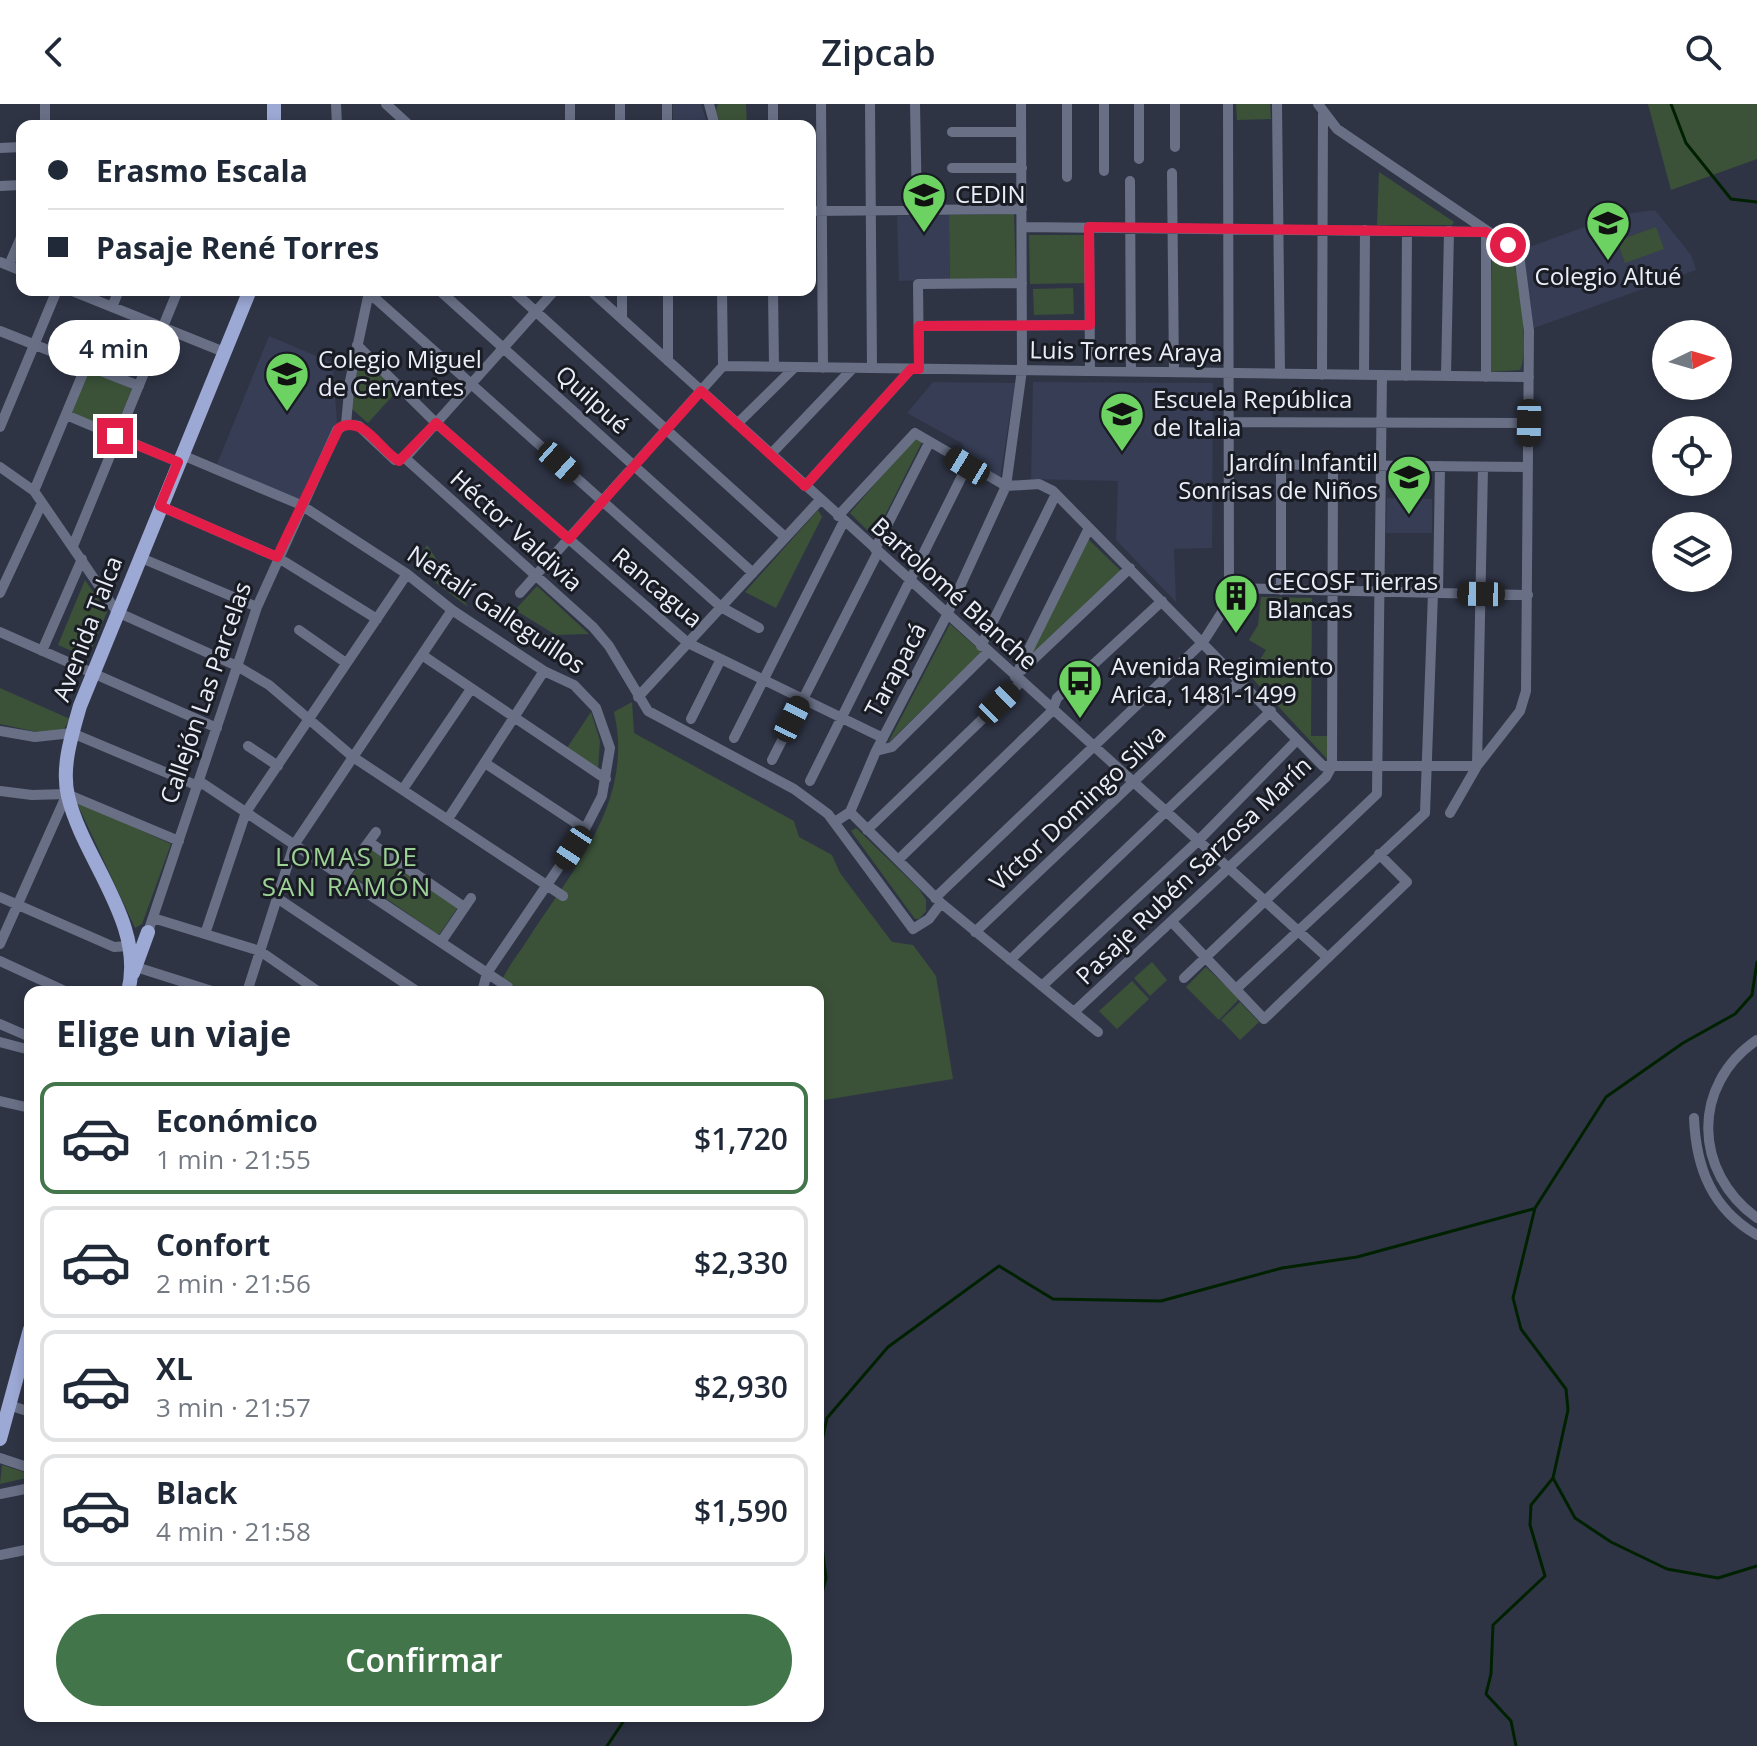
<!DOCTYPE html>
<html lang="es">
<meta charset="utf-8">
<style>
body{margin:0;font-family:"Open Sans",sans-serif;background:#f6f6f7;color:#1f2937;height:100vh;display:flex;flex-direction:column;font-size:30px;white-space:nowrap}
*{box-sizing:border-box;margin:0}
p{font-size:26px;color:#747a83}
.icon{flex:none;width:44px;height:44px;fill:none;stroke:currentColor;stroke-width:2;stroke-linecap:round;stroke-linejoin:round}
.map{position:relative;flex:1;overflow:hidden}
.side{position:absolute;left:24px;top:882px;width:800px;height:736px;display:flex;flex-direction:column;background:#fff;border-radius:16px;box-shadow:0 4px 12px #0003}
.side>*{flex:none}
.guide{position:absolute;left:16px;top:16px;width:800px;height:176px;border-radius:16px;box-shadow:0 4px 12px #0003;display:grid;align-content:center;height:176px;padding:0 32px;background:#fff}
.needle{width:52px;rotate:85deg}
.buttons{position:absolute;left:1652px;top:216px;display:grid;gap:16px}
.buttons a{display:grid;place-items:center;width:80px;height:80px;border-radius:50%;background:#fff;box-shadow:0 4px 12px #0003;font-size:40px}
.end{position:absolute;width:36px;height:36px;margin:-18px;border:10px solid #e11d48;background:#fff;box-shadow:0 0 0 4px #fff}
.from{border-radius:50%}
.bubble{position:absolute;height:56px;border-radius:28px;background:#fff;box-shadow:0 4px 12px #0003;font-size:26px;font-weight:600;line-height:56px;text-align:center}
.car{position:absolute;width:24px;height:48px;margin:-24px -12px;border-radius:10px;box-shadow:0 0 6px 2px #0007;background:linear-gradient(#222 24%,#8ab4d8 0 40%,#222 0 76%,#8ab4d8 0 86%,#222 0)}
.guide b{display:flex;align-items:center;gap:28px;height:76px;font-size:30px}
.guide b+b{border-top:2px solid #e0e1e3}
.guide i{width:20px;height:20px;background:#1f2937}
ul{padding:0;list-style:none}
li{display:flex;align-items:center;gap:24px;height:112px;margin:0 16px 12px;padding:0 16px;border:4px solid #e0e1e3;border-radius:16px}
li div{flex:1}
li b{display:block;font-size:30px}
li em{font-style:normal;font-weight:600}
li.selected{border-color:#42754a}
li>.icon{width:72px;height:72px;stroke-width:1.5}
h2{padding:0 32px;font-size:36px;line-height:96px}
.cta{display:flex;gap:16px;margin-top:auto;padding:16px 32px}
.cta a{flex:1;height:92px;border-radius:48px;background:#42754a;color:#fff;font-size:32px;font-weight:600;line-height:92px;text-align:center}
header{display:flex;justify-content:space-between;align-items:center;height:104px;padding:0 32px;background:#fff;font-size:36px;font-weight:600}
.map>svg:first-child{display:block}
.built{fill:#363d54}
.green{fill:#3b5238}
.lines{fill:none;stroke-linecap:round;stroke-linejoin:round}
.stream{stroke:#002100;stroke-width:3}
.minor{stroke:#697086;stroke-width:10}
.major{stroke:#9ca9d5;stroke-width:14}
.route{stroke:#e11d48;stroke-width:10}
.labels{text-anchor:middle;stroke-width:6;stroke-linejoin:round;paint-order:stroke}
.poi-label{font-size:24px;fill:#eaeef9;stroke:#1a1c24;text-anchor:start}
.street-label{font-size:24px;fill:#eaeef9;stroke:#1a1c24}
.neighbourhood-label{font-size:26px;letter-spacing:2px;fill:#9cd296;stroke:#1a1c24}
</style>
<header><svg class="icon" aria-label="back" viewBox="0 0 24 24"><path d="M15 5l-7 7 7 7"/></svg>Zipcab<svg class="icon" aria-label="search" viewBox="0 0 24 24"><circle cx="10" cy="10" r="6"/><path d="M15 15l6 6"/></svg></header>
<div class="map">
<svg width="1757" height="1642" viewBox="0 0 1757 1642">
<rect width="100%" height="100%" fill="#2f3445"/>
<path class="built" d="M673,0H701L708,22H673Z
M1655,106L1691,151L1696,166L1534,224L1521,146L1617,111Z
M949,111L950,176L899,177L897,112Z
M269,232L333,259L337,321L300,396L217,360Z
M933,278L1015,279L1000,375L966,357L963,340L907,309Z
M1033,278L1213,279L1212,444L1174,445L1176,498L1116,436L1118,377L1031,375Z
M1387,394L1432,395V429H1386Z"/>
<path class="green" d="M718,0H746L747,22H721L716,7Z
M1236,0H1270L1271,15L1237,16Z
M1648,0H1757V55L1671,86Z
M1379,68L1454,118L1452,121H1377Z
M1014,110L1016,175L950,176L949,111Z
M1656,123L1664,145L1625,159L1617,137Z
M1029,131H1086V179L1030,180Z
M1492,137C1498,142 1506,148 1511,154C1521,170 1529,250 1520,266L1489,268Z
M1073,184L1074,210L1034,211L1033,185Z
M359,249L397,287L368,319L352,305Z
M89,266L132,285L114,328L71,309Z
M915,333L922,338L874,433L850,409Z
M818,406L822,413L776,504L745,488Z
M1088,435L1121,467L1025,560Z
M427,441L468,503L414,462Z
M85,476L107,508L88,554L58,541Z
M537,482L589,530L556,531L515,506Z
M1261,493L1312,494L1311,632H1329V657L1250,572L1266,546L1249,536L1258,521Z
M950,520L982,548L888,639Z
M0,584L70,615L62,628H37L0,620Z
M632,598L634,629L794,717L799,733L832,751L840,769L892,838L913,841L936,872L953,975L818,997V888H497C503,869 517,852 528,835C573,765 635,697 614,608Z
M591,608L600,637L598,665L567,644Z
M76,697L171,740L142,820L135,824Z
M856,724L919,785L926,796V807L919,815H915L851,727Z
M370,743L458,803L439,831L352,771Z
M1152,858L1167,876L1150,892L1134,874Z
M1206,863L1239,895L1219,916L1186,883Z
M1132,877L1149,895L1117,925L1099,907Z
M1240,898L1259,918L1240,936L1221,916Z
M2,1361L30,1370V1373L0,1380Z"/>
<g class="lines">
<path class="stream" d="M1671,0L1686,39L1731,95L1757,98
M818,1355L827,1314L888,1243L999,1162L1053,1195L1161,1197L1282,1164L1357,1153L1533,1105
M1553,1374L1575,1414L1611,1438L1667,1465L1718,1474L1757,1462
M818,1411L826,1474L818,1504
M607,1642L627,1612
M1516,1642L1511,1617L1486,1590L1491,1570L1493,1521L1545,1472L1530,1421L1531,1401L1553,1374L1568,1306L1566,1285L1521,1225L1513,1194L1535,1104L1606,993L1683,939L1735,910L1752,891L1757,858"/>
<path class="minor" d="M336,0L337,22
M386,0L410,22
M570,0V22
M620,0V22
M667,0V22
M709,0L715,22
M773,0V22
M821,0L823,264
M870,0L872,264
M915,0L917,106
M1067,0V73
M1104,0V67
M1277,0L1280,270
M1318,0L1337,25L1508,141L1520,158L1529,227L1526,587L1520,607L1477,662L1450,709
M45,22V0
M952,28H1021
M1175,43V0
M0,44L22,43
M1139,55V0
M952,64H1022
M1172,69L1174,268
M1130,77L1131,268
M0,82L22,81
M810,107L1022,105
M1022,123L1486,128V273
M1089,123L1090,267
M0,158L22,167
M9,161L22,131
M70,186L224,248
M439,186L753,469
M512,186L785,433
M590,186L1328,854
M622,186V215
M668,186V257
M773,186L774,263
M367,187L721,503L759,524
M112,203L119,186
M919,222L1090,221
M0,227L139,282
M357,241L436,319L688,539L883,634
M723,262L1529,273
M919,265L918,180L1022,179
M1322,271L1323,7
M1364,271L1365,126
M1406,272L1407,127
M1446,272L1449,127
M66,311L178,358
M1230,318L1529,319
M346,320L359,322L395,356L405,354
M737,320L795,263
M0,323L57,186
M771,350L853,264
M182,351L301,401L407,470L452,506L544,567L574,581L596,604L610,644L602,692L585,725L487,869L482,888
M405,354L593,523L609,542L648,607L794,685L828,710L913,825L929,815L941,799
M405,354L555,186
M1229,360L1528,363
M1281,361V486
M0,363L34,387L117,508L237,562L269,581L353,653L563,792
M805,382L911,265
M34,387L86,262
M160,402L277,453L377,515
M838,412L915,329L1006,382L1039,380L1053,387L1323,662H1477
M73,442L178,186
M875,445L929,339
M139,453L257,503
M1229,484L1528,491
M0,489L42,399
M520,489L723,262L722,186
M1438,489L1440,362
M299,526L346,559
M0,528L217,624
M981,542L1056,390
M42,547L82,455
M422,551L606,675
M1022,566L1130,464
M1015,573L1089,424
M638,593L820,396
M691,615L721,555
M0,627L35,633L72,629L198,682
M734,634L844,417
M248,642L278,662
M876,647L892,643L988,548
M772,656L878,448
M485,659L585,725
M1477,662L1483,363
M199,677L508,883
M810,677L967,362
M403,685L471,585
M0,687L32,691L67,690L179,737
M850,708L941,799L1098,928
M448,715L544,567
M835,718L850,708L876,647L947,511L1006,382L1022,266L1021,0
M867,726L1021,578
M369,738L464,803
M898,756L1052,607L1057,594L1162,497
M343,773L376,728
M0,793L114,843L129,842
M277,794L418,888
M935,794L1203,538L1226,502L1229,484L1228,0
M153,814L260,847L319,888
M1172,818L1264,915L1407,778L1379,750
M148,828L257,503L337,326L346,320L350,277L369,188
M975,828L1241,576
M205,830L246,708L407,470
M441,838L471,794
M0,840L67,690
M1010,856L1271,607
M0,857L67,888
M136,863L215,888
M1184,874L1377,690L1382,271
M1042,882L1198,737L1297,636
M1236,885L1425,709L1433,489
M247,888L294,741L452,506
M1074,908L1326,673L1332,662L1333,361
M0,920L30,933
M1757,936C1691,981 1693,1068 1757,1114
M0,938L30,946
M0,997L30,1004
M1694,1014C1696,1064 1712,1105 1757,1131
M9,1301L30,1308
M0,1354L30,1364
M0,1390L30,1384
M0,1451L30,1445"/>
<path class="major" d="M274,0V22
M133,869L148,828
M128,888C146,819 83,756 68,692C61,663 72,630 80,602L250,186
M0,1335L30,1225"/>
</g>
<g class="lines">
<path class="route" d="M115,332L178,358L160,402L277,453L339,324C364,310 380,347 399,357L436,319L569,435L701,287L805,382L911,265H919V222L1090,221L1089,123L1486,128L1508,141"/>
</g>
<defs>
<g id="school-pin" transform="scale(2.3)"><path d="M0 17L-7.5 6A9.5 9.5 0 1 1 7.5 6Z" fill="#6cd362" stroke="#1a1c24"/><path d="M0-5L7-2L0 1L-7-2ZM-4 1L0 2.5L4 1V4Q0 6-4 4Z" fill="#111"/></g>
<g id="building-pin" transform="scale(2.3)"><path d="M0 17L-7.5 6A9.5 9.5 0 1 1 7.5 6Z" fill="#6cd362" stroke="#1a1c24"/><path d="M-4-6H4V6H1V3H-1V6H-4ZM-2.5-4.3h1.7v1.8h-1.7ZM.8-4.3h1.7v1.8H.8ZM-2.5-1h1.7V.8h-1.7ZM.8-1h1.7V.8H.8Z" fill="#111"/></g>
<g id="bus-pin" transform="scale(2.3)"><path d="M0 17L-7.5 6A9.5 9.5 0 1 1 7.5 6Z" fill="#6cd362" stroke="#1a1c24"/><path d="M-5-6H5V4H4V6H2V4H-2V6H-4V4H-5ZM-3.5-4V0h7V-4ZM-3.5 1.2v1.5H-2V1.2ZM2 1.2v1.5H3.5V1.2Z" fill="#111"/></g>
</defs>
<g fill-rule="evenodd">
<use href="#school-pin" x="924" y="91"/>
<use href="#school-pin" x="1608" y="119"/>
<use href="#school-pin" x="287" y="270"/>
<use href="#school-pin" x="1122" y="310"/>
<use href="#school-pin" x="1409" y="373"/>
<use href="#building-pin" x="1236" y="492"/>
<use href="#bus-pin" x="1080" y="577"/>
</g>
<g class="labels">
<g class="poi-label">
<text x="955" y="99">CEDIN</text>
<text x="1608" y="181" text-anchor="middle">Colegio Altué</text>
<text x="318" y="264">Colegio Miguel<tspan x="318" dy="28">de Cervantes</tspan></text>
<text x="1153" y="304">Escuela República<tspan x="1153" dy="28">de Italia</tspan></text>
<text x="1378" y="367" text-anchor="end">Jardín Infantil<tspan x="1378" dy="28">Sonrisas de Niños</tspan></text>
<text x="1267" y="486">CECOSF Tierras<tspan x="1267" dy="28">Blancas</tspan></text>
<text x="1111" y="571">Avenida Regimiento<tspan x="1111" dy="28">Arica, 1481-1499</tspan></text>
</g>
<g class="street-label">
<text transform="translate(1126 248) rotate(1)" y="8">Luis Torres Araya</text>
<text transform="translate(592 296) rotate(42)" y="8">Quilpué</text>
<text transform="translate(516 427) rotate(42)" y="8">Héctor Valdivia</text>
<text transform="translate(657 484) rotate(40)" y="8">Rancagua</text>
<text transform="translate(954 490) rotate(42)" y="8">Bartolomé Blanche</text>
<text transform="translate(496 506) rotate(34)" y="8">Neftalí Galleguillos</text>
<text transform="translate(88 525) rotate(-69)" y="8">Avenida Talca</text>
<text transform="translate(896 566) rotate(-62)" y="8">Tarapacá</text>
<text transform="translate(206 589) rotate(-71)" y="8">Callejón Las Parcelas</text>
<text transform="translate(1078 704) rotate(-43)" y="8">Víctor Domingo Silva</text>
<text transform="translate(1194 767) rotate(-44)" y="8">Pasaje Rubén Sarzosa Marín</text>
</g>
<g class="neighbourhood-label">
<text x="347" y="762">LOMAS DE<tspan x="347" dy="30">SAN RAMÓN</tspan></text>
</g>
</g>
</svg>
<div class="buttons">
<a><svg class="needle" viewBox="-14 -14 28 28"><path d="M0-13l5 13h-10z" fill="#e53935"/><path d="M0 13l5-13h-10z" fill="#747a83"/></svg></a>
<a><svg class="icon" aria-label="locate" viewBox="0 0 24 24"><circle cx="12" cy="12" r="6"/><path d="M12 2v4M12 18v4M2 12h4M18 12h4"/></svg></a>
<a><svg class="icon" aria-label="layers" viewBox="0 0 24 24"><path d="M12 4l9 5-9 5-9-5zM3 14l9 5 9-5"/></svg></a>
</div>
<i class="end from" style="left:1508px;top:141px"></i>
<i class="end" style="left:115px;top:332px"></i>
<div class="bubble" style="left:48px;top:216px;width:132px">4 min</div>
<i class="car" style="left:1529px;top:319px;rotate:181deg"></i>
<i class="car" style="left:559px;top:358px;rotate:132deg"></i>
<i class="car" style="left:967px;top:362px;rotate:301deg"></i>
<i class="car" style="left:1481px;top:490px;rotate:271deg"></i>
<i class="car" style="left:999px;top:599px;rotate:46deg"></i>
<i class="car" style="left:792px;top:615px;rotate:26deg"></i>
<i class="car" style="left:573px;top:744px;rotate:213deg"></i>
<div class="guide">
<b><i class="from"></i>Erasmo Escala</b>
<b><i></i>Pasaje René Torres</b>
</div>
<section class="side">
<h2>Elige un viaje</h2>
<ul>
<li class="selected"><svg class="icon" aria-label="car" viewBox="0 0 24 24"><path d="M5 17H2v-5l4-1 3-4h7l3 4 3 1v5h-3M9 17h6M6 11h13"/><circle cx="7" cy="17" r="2"/><circle cx="17" cy="17" r="2"/></svg><div><b>Económico</b><p>1 min · 21:55</p></div><em>$1,720</em></li>
<li><svg class="icon" aria-label="car" viewBox="0 0 24 24"><path d="M5 17H2v-5l4-1 3-4h7l3 4 3 1v5h-3M9 17h6M6 11h13"/><circle cx="7" cy="17" r="2"/><circle cx="17" cy="17" r="2"/></svg><div><b>Confort</b><p>2 min · 21:56</p></div><em>$2,330</em></li>
<li><svg class="icon" aria-label="car" viewBox="0 0 24 24"><path d="M5 17H2v-5l4-1 3-4h7l3 4 3 1v5h-3M9 17h6M6 11h13"/><circle cx="7" cy="17" r="2"/><circle cx="17" cy="17" r="2"/></svg><div><b>XL</b><p>3 min · 21:57</p></div><em>$2,930</em></li>
<li><svg class="icon" aria-label="car" viewBox="0 0 24 24"><path d="M5 17H2v-5l4-1 3-4h7l3 4 3 1v5h-3M9 17h6M6 11h13"/><circle cx="7" cy="17" r="2"/><circle cx="17" cy="17" r="2"/></svg><div><b>Black</b><p>4 min · 21:58</p></div><em>$1,590</em></li>
</ul>
<div class="cta"><a>Confirmar</a></div>
</section>
</div>
